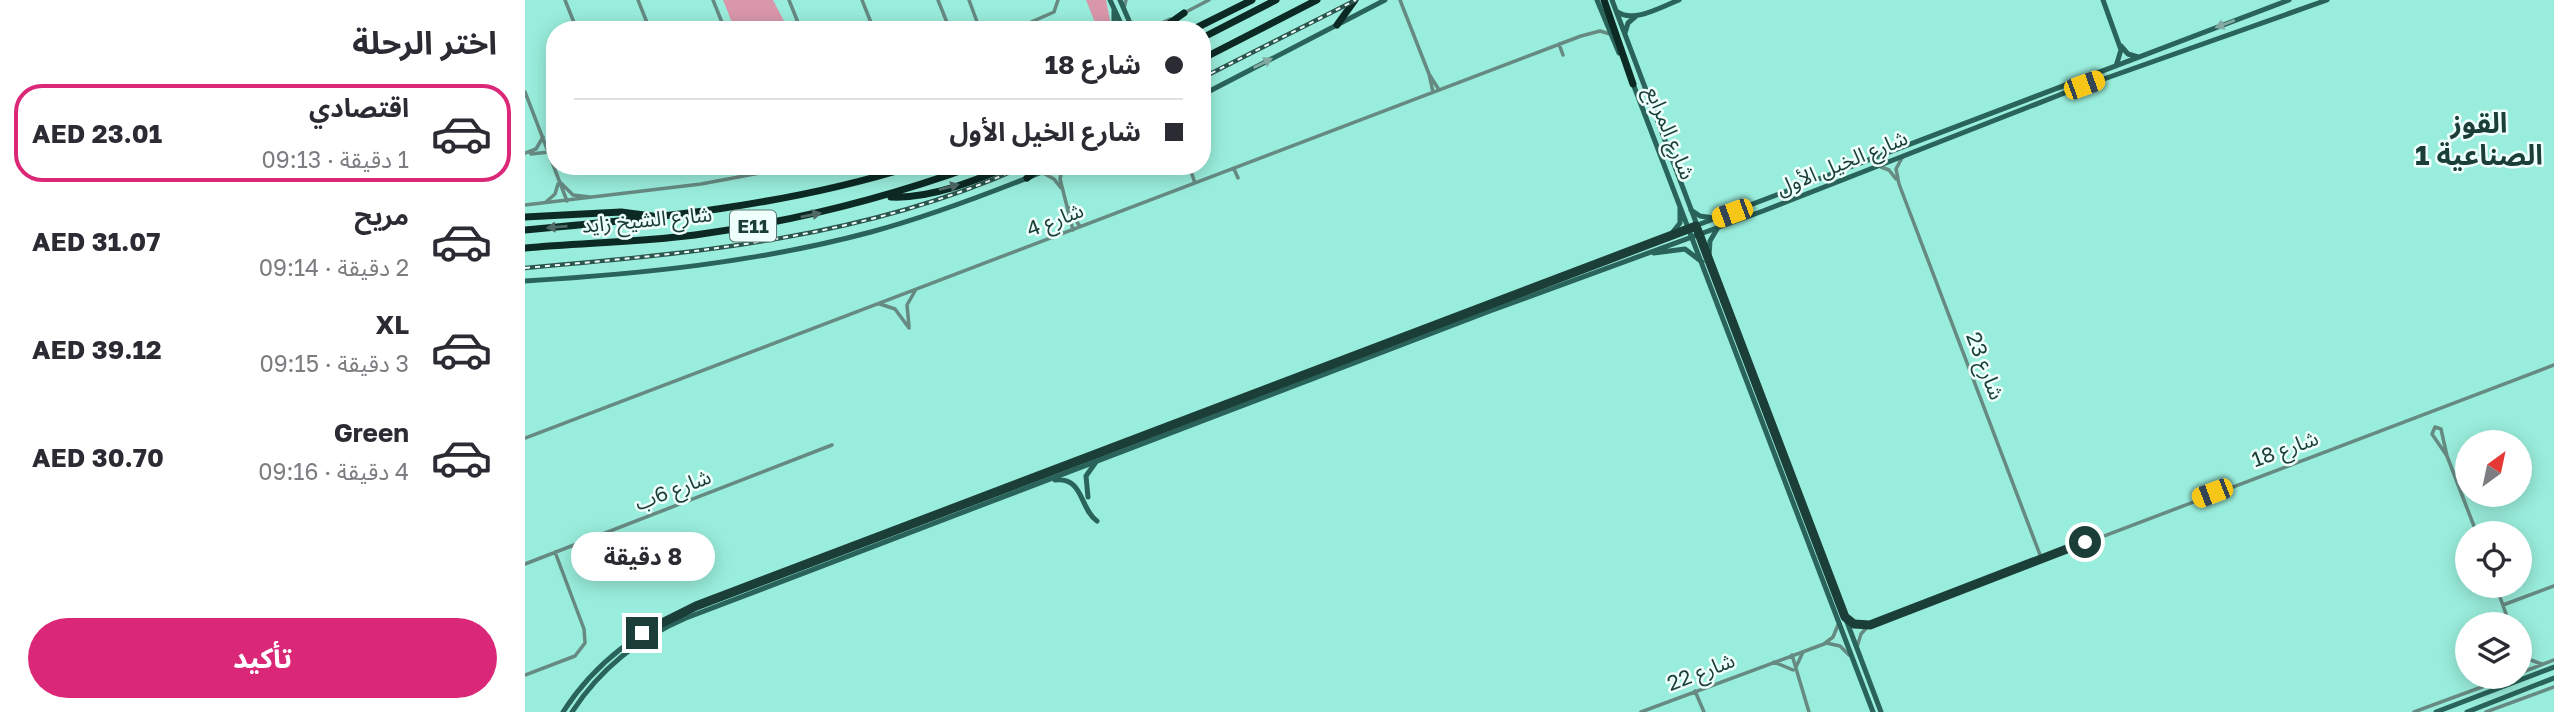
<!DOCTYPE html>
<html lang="ar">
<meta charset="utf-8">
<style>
body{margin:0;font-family:"Golos Text","Noto Sans Arabic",sans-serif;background:#f2f2f3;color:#2b2b33;direction:rtl;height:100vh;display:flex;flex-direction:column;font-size:26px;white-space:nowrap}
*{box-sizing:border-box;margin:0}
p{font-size:23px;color:#7c7c81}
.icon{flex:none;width:38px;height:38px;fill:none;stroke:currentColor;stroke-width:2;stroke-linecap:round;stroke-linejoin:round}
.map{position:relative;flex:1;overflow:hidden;direction:ltr}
.details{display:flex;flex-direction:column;background:#fff;width:525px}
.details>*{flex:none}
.guide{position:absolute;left:21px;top:21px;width:665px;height:154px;border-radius:28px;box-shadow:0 4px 18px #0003;direction:rtl;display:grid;align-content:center;height:154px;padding:0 28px;background:#fff}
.needle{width:46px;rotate:33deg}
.buttons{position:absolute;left:1930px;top:430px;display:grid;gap:14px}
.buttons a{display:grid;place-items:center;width:77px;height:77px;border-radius:50%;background:#fff;box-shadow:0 4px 18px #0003;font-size:35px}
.end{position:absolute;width:32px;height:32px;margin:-16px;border:9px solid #1b3e38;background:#fff;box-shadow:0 0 0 4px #fff}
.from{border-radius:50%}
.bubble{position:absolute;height:49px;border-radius:24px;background:#fff;box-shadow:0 4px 18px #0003;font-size:23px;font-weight:700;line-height:49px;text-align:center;direction:rtl}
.car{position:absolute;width:21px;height:42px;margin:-21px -10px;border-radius:9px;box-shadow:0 0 5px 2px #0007;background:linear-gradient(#f5c518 24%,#345 0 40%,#f5c518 0 76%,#345 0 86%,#f5c518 0)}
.guide b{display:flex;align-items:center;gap:24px;height:66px;font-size:26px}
.guide b+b{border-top:2px solid #e1e1e2}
.guide i{width:18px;height:18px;background:#2b2b33}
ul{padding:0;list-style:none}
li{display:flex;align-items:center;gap:21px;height:98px;margin:0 14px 10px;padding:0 14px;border:4px solid transparent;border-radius:28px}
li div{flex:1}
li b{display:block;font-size:26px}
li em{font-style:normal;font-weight:700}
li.on{border-color:#db2777}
li>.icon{width:63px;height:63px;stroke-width:1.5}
h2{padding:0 28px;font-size:32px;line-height:84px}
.primary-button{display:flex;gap:14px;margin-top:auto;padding:14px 28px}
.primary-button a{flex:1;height:80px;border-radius:42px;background:#db2777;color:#fff;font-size:28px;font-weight:700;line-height:80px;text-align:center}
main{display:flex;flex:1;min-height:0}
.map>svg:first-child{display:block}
.green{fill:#d997ab}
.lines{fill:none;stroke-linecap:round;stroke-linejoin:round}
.street{stroke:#668a82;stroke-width:3.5}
.secondary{stroke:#2a6359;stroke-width:5}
.highway{stroke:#0c2924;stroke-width:7}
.rail-casing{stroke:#2b544d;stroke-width:4.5}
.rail{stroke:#effffb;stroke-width:2;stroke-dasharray:5;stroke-linecap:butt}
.oneway{fill:#83a9a2}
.oneway2{fill:#506964}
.route{stroke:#1b3e38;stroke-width:9}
.labels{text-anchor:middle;stroke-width:5;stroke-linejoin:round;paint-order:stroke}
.shield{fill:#effffb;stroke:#5b7872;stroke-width:2}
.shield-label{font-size:19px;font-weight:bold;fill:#1b3e38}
.street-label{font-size:21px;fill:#1b3e38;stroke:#effffb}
.district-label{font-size:28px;font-weight:bold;fill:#1b3e38;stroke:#effffb}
</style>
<main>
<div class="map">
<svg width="2029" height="712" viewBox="0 0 2029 712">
<rect width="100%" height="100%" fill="#99eddc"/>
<path class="green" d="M198,0H248L259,21L236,30H210Z
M561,0H581L587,30H573Z"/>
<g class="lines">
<path class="street" d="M40,0L52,30
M113,0L125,30
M188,0L200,30
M264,0L276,30
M337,0L349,30
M413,0L425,30
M444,0L455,30
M875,0L904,74L908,92
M599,8L601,0
M659,13L684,0
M488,30L529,12L533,0
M622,30L645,19
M1034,44L1038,55
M904,74L914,90
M0,92L42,201
M0,153L11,149L18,137
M6,154L24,152
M1378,156L1371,169L1374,184L1517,560
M538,166L535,179L548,230
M664,166L670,183
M1356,167L1364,170L1371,179
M709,169L713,178
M518,173L529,179L536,188
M36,183L48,195L65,197
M21,202L30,194L33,184
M0,205L176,184L273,166
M544,208L555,227
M355,304L370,309L384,328
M384,326L382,305L390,291
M1910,427L1916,429L1922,456L1907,434Z
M0,438L1056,36L1075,31L1085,34
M1922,456L1952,534
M0,564L307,445
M1971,586L1985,625
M1978,605L2029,586
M1321,619L1333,625H1345L2029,365
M1301,643L1315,646L1324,655
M1332,647L1336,634L1343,626
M1995,648L2003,659L2017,664
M1267,655L1284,712
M1995,656V662
M1249,662L1268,670
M1271,667L1278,652
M1995,673L2029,660
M0,675L50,656L60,643L59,629L30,552
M1170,691L1179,712
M1116,712L1299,644L1308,637L1313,625
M1889,712L1984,677
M1961,712L2029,687"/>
<path class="secondary" d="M585,0L599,30
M595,0L608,30
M1072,0L1094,53
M1087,0L1356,712
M1578,0L1596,50L1591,66
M589,10V30
M1091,11C1108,24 1136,7 1154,0
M1100,33L1103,23L1111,16
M1596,46L1603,54L1613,57
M1107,81L1348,712
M677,95L860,0
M1166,210L1175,216L1189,218
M1147,233L1155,223V207
M1129,253L1160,249L1177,262
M1184,256L1185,241L1192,229
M0,281C116,274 234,262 346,232C409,215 471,191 532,166
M530,480C559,477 554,508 572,521
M563,497L561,476L571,462
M38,712C71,661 116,629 171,606L1764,0
M47,712C75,669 114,638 161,618L965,311L1238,211L1542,92L1802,0
M1911,712L2029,667
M1942,712L2029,678"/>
<path class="highway" d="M1079,0L1108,84
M812,25L830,0
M635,30L659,13
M667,30L727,0
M677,38L751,0
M677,59L792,0
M502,178L511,171L512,166
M366,197C405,199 449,181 485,166
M0,217L96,212L127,216
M0,230C132,218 261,206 388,166
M0,248C57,243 114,242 170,235C266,222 358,199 449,166"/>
<g class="rail-casing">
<path id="rail" d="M677,78L831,0
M0,268C171,253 341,238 499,166"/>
</g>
<use href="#rail" class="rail"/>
</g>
<defs><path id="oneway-solid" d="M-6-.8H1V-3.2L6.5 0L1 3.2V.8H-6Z" transform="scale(1.75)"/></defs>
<g class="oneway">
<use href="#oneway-solid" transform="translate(1700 24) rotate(159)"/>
<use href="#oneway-solid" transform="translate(738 63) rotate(-27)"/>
</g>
<g class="oneway2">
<use href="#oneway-solid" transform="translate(424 187) rotate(-15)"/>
<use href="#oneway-solid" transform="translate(286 215) rotate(-12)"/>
<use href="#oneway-solid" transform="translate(32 227) rotate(175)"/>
</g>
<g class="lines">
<path class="route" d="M117,633L171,606L1171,226L1320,617L1329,624L1345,625L1560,542"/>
</g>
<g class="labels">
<rect class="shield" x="205" y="210.5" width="46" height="31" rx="5"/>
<g class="shield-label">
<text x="228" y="233">E11</text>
</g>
<g class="street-label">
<text transform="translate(1145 133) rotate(68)" y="7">شارع المرابع</text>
<text transform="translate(1317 163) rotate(-22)" y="7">شارع الخيل الأول</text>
<text transform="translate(122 220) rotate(-5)" y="7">شارع الشيخ زايد</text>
<text transform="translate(530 220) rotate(-21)" y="7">شارع 4</text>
<text transform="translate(1460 366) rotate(69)" y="7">شارع 23</text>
<text transform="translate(1760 449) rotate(-20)" y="7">شارع 18</text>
<text transform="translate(148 490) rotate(-21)" y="7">شارع 6ب</text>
<text transform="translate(1176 672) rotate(-21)" y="7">شارع 22</text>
</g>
<g class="district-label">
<text x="1954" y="133">القوز<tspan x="1954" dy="32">الصناعية 1</tspan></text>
</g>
</g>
</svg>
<div class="buttons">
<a><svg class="needle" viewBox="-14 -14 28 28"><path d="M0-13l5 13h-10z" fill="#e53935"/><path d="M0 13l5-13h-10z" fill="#7c7c81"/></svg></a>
<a><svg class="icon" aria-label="locate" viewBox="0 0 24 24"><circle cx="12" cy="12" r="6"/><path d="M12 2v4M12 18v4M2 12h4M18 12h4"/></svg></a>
<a><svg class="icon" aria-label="layers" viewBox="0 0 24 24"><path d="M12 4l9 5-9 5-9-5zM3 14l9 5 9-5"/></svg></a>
</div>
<i class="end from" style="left:1560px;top:542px"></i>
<i class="end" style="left:117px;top:633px"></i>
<div class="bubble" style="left:46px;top:532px;width:144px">8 دقيقة</div>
<i class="car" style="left:1559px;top:85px;rotate:70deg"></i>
<i class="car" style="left:1207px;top:213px;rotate:250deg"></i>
<i class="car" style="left:1687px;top:493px;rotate:249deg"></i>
<div class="guide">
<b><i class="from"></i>شارع 18</b>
<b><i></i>شارع الخيل الأول</b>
</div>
</div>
<section class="details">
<h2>اختر الرحلة</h2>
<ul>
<li class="on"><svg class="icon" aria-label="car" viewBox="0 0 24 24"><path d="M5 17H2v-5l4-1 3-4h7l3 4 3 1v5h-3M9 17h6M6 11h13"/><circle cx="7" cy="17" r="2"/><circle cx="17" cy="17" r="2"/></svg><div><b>اقتصادي</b><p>1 دقيقة · 09:13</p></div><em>AED 23.01</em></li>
<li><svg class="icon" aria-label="car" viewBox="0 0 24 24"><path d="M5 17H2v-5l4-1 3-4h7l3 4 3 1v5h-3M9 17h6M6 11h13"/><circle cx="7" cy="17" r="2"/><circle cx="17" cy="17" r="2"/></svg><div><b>مريح</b><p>2 دقيقة · 09:14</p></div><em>AED 31.07</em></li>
<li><svg class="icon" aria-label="car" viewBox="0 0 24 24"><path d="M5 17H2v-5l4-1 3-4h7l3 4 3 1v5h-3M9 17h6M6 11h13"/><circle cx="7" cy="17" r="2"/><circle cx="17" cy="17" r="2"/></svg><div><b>XL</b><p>3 دقيقة · 09:15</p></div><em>AED 39.12</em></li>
<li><svg class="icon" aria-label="car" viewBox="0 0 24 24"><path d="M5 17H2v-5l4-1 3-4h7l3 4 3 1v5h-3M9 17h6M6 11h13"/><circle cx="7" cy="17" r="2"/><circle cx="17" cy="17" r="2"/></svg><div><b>Green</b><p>4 دقيقة · 09:16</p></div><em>AED 30.70</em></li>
</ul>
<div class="primary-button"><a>تأكيد</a></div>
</section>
</main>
